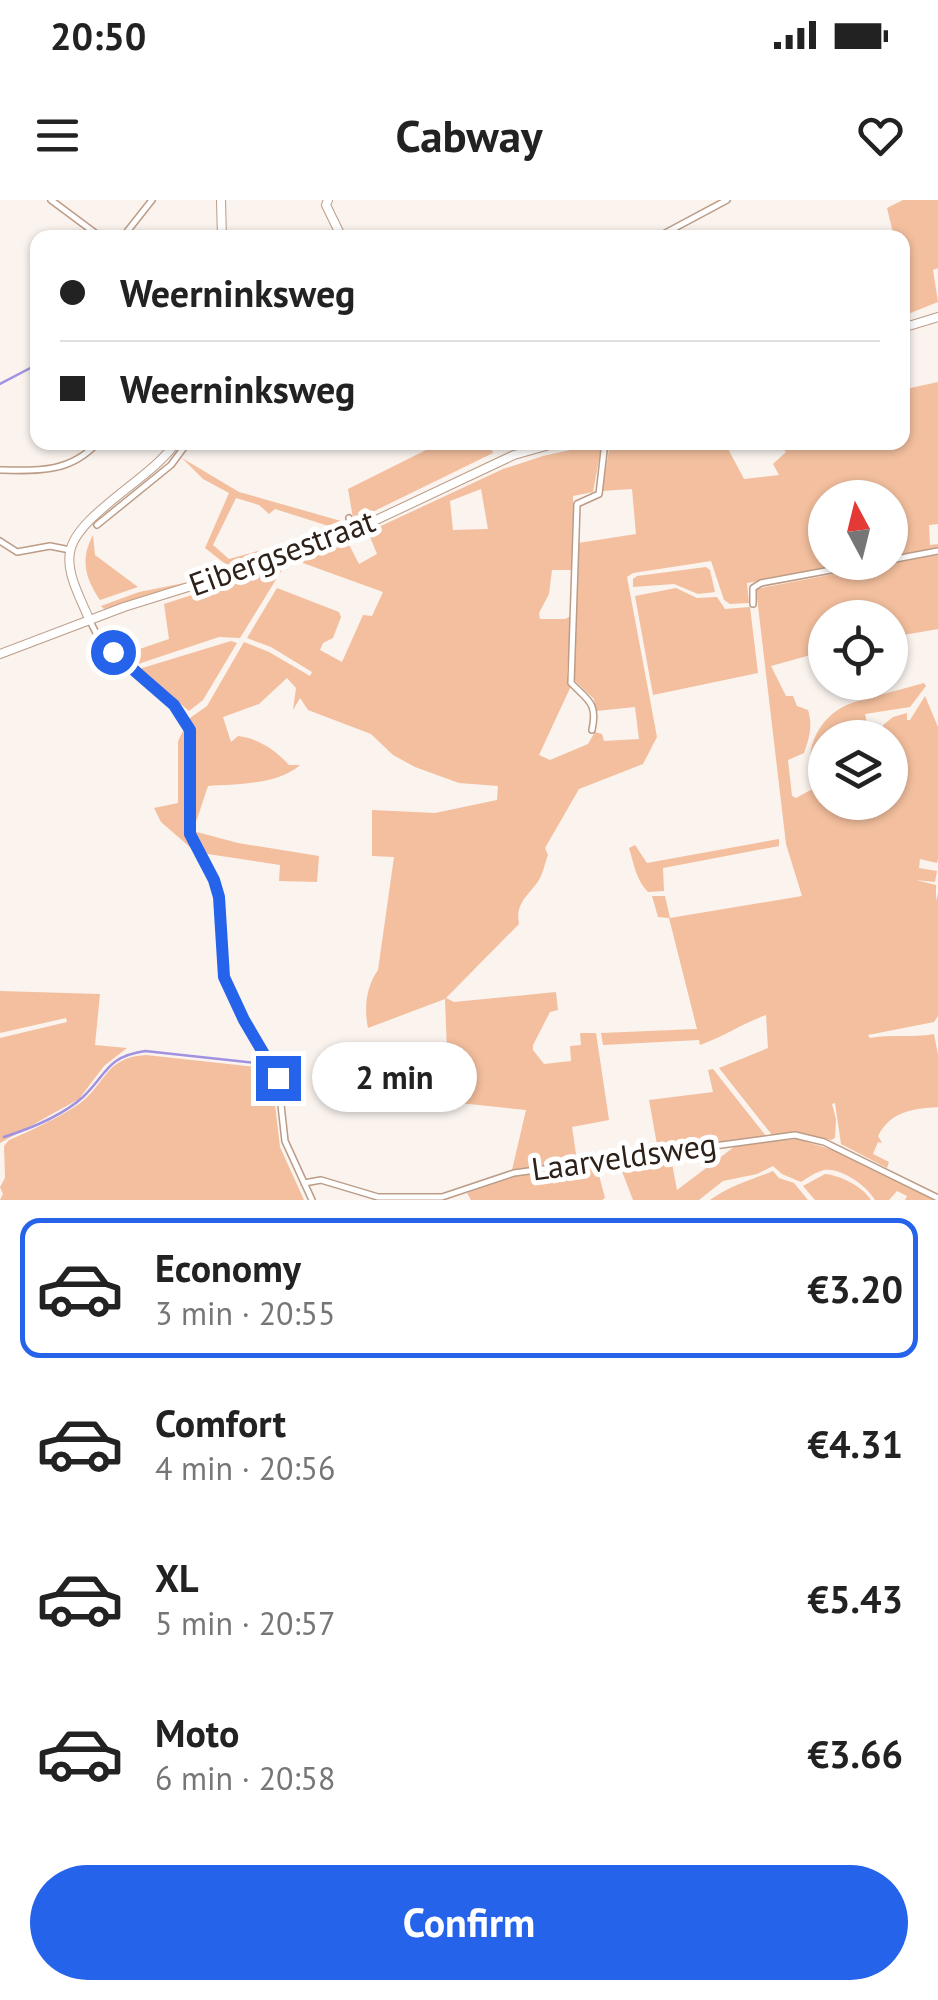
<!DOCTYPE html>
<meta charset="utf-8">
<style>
body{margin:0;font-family:"PT Sans",sans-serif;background:#f2f2f2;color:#222;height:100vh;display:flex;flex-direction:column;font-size:38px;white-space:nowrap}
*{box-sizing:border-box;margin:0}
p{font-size:32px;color:#767676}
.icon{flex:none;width:55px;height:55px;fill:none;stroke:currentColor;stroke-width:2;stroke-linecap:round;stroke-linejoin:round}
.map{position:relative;height:1000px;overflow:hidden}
.sheet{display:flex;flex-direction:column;background:#fff;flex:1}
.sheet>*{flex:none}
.banner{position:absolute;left:30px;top:30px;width:880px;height:220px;border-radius:20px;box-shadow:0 2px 8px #0004;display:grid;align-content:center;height:220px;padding:0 30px;background:#fff}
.needle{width:65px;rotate:353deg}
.controls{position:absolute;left:808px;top:280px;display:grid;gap:20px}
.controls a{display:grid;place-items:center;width:100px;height:100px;border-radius:50%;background:#fff;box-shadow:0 2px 8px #0004;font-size:50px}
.end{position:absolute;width:45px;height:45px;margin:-22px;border:12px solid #2563eb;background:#fff;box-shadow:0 0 0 5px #fff}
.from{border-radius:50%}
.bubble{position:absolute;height:70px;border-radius:35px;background:#fff;box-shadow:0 2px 8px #0004;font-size:32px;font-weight:800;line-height:70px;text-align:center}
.banner b{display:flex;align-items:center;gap:35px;height:95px;font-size:38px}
.banner b+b{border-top:2px solid #e0e0e0}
.banner i{width:25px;height:25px;background:#222}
ul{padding:18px 0 0;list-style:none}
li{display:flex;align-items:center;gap:30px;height:140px;margin:0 20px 15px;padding:0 10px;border:5px solid transparent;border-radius:20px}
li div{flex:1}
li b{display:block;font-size:38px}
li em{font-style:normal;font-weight:800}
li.active{border-color:#2563eb}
li>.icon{width:90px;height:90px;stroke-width:1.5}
.button{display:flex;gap:20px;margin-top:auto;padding:20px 30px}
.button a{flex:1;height:115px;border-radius:60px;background:#2563eb;color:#fff;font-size:40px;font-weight:800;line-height:115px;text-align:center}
.status{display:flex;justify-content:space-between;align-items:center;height:70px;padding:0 50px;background:#fff;direction:ltr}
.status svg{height:28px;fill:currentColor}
header{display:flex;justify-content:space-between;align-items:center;height:130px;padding:0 30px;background:#fff;font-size:45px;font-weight:800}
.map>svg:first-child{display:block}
.green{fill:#f3bf9e;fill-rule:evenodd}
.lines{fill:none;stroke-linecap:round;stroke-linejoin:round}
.stream{stroke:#a191e1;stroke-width:2.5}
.street-casing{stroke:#bc9c87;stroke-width:8}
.secondary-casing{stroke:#bc9c87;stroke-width:10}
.street{stroke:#fff;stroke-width:5}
.secondary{stroke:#fff;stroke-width:8}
.route{stroke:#2563eb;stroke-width:12}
.labels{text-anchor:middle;stroke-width:10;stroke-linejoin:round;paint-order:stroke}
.street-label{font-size:32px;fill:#2e2119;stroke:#fff}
</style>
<div class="status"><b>20:50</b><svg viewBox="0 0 49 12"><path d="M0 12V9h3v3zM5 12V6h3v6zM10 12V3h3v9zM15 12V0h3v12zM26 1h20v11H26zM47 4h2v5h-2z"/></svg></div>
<header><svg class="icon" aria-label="menu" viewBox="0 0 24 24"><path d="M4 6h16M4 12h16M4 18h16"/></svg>Cabway<svg class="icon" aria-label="heart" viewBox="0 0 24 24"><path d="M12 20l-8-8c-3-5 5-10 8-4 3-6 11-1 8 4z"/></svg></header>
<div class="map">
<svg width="938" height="1000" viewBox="0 0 938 1000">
<rect width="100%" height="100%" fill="#faf3ee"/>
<path class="green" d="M903,0H938V68L933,70L938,102L903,116L902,38L894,37L887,8Z
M903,172L906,189L938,182V324L929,325L930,345L938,344V349L890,358V298H825V362L866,363L747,383L749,403L730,404L724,400L711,361L633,373L627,377L657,537L643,564L579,589L545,648L548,655C545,663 543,673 539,680C528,696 515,703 519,724L446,798L454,802L556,792L558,810L550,812L533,845V850L544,864L571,861L570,846L581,845L580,833H596L609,920L572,927L577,961L512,970L526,910L449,902L445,799L368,828C364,808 366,787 378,770L394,657L372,656V610L435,613L497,600L498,586L459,583L415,567L393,555L371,534L308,510L300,498L293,510L296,488L287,478L259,504L223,517L231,542L238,536C257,538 276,550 289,565H300C278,585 236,584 208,586L193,631L238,643L319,656L317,682L279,681L280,665L201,653L191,617L190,518L207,506L244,442L269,452L310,476L312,472L271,447L247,438L277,388L339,412L341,417L333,438L323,443L320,450L342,462L363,415L372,416L383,392L300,362L347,341L359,364L377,354L368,332L503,269L543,256L602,243L593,292L573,296V370H552L549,394L539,413L540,419H565L571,416L567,473L571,486L539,555L550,560L588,544L595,532L602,534L604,541L639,539L635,507L596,511L594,499L573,479L578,343L636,334L632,289L602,291L610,243H725L744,279L779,275L773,264L786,252L779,243L902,242ZM481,289L488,329L453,330L450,301Z
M440,243H489L493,253L356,320L353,318L348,289Z
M182,258L239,292L348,323L335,328L275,309L269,314L259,305L236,298L213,345L229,359L265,349L273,352L228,366L205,348L229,293L203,279Z
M93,335L95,355L138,387L100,400C85,378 80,359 93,335Z
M938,354V429L892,437L890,418H825V451L771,466L786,496H793L797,506L808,510C813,526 809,539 804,553L788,560L792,596L796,598L816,587C798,548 823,507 863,500L862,483H869L873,497L924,483L926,486L910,507L865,514L867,523L850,528L852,537L825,538V602H890V538L877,535L884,534L883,525L893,517L907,513V520H910L925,496L938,527V659L937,663L920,659L919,668L937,671L935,682L916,680L936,685V701L938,693V816L934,822L868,835L870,838C892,834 912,838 934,834L938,855V907C912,909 891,911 878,936L882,943L878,942L873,954L889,962L887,968L841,944L835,903L832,904L836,919L835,938L831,940L798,934L772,935L719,868L768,848L766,815C741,824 727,835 700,845L699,840L603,845L601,833L697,829L669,718L658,717L652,696H665L670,718L802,696L786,644L756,389Z
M285,365L240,438L219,437L135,465L122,455L169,439L164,404Z
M706,367L710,370L715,392L698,394L674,384L633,387V379L637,376Z
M194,381L104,409L101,406L139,392Z
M676,388L697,398L717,397L725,409L750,407L758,473L653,495L635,396Z
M231,441L237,443L203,500L189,511L139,469Z
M184,529L185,617L191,648L161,622L154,608L178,603V541Z
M779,639V646L663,668L664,691L648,692C636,680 634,664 629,648L635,645L647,663Z
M0,791L100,794L95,845L127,848L104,866L79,899L0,943V838L67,822L66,818L0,833Z
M146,855L264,868L272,879L280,947L304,1000H0L3,994L0,987L5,978L4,946L9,940C32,930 58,918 79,904C106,884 105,857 146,855Z
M713,869L766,936L658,950L649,900L713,892L708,870Z
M797,939L840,952L938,1000H905L907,996L897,991L889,1000H875C867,986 841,967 824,970C816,972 807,978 801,982L782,974L773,966L757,974L723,981L699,1000H633L618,961L670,953L677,990L738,944Z
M596,964L605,998L602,1000H471L467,993L515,976Z
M773,971L779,978L794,983L808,1000H710C731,985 751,980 773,971Z
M825,974C840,975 863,987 871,1000H815L803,986Z"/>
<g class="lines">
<path class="stream" d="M0,184L38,164
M4,937C29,929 63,915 83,897C108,873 106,857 145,851L265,864"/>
<g class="street-casing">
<path id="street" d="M51,0L102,38
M122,38L152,0
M656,38L727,0
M0,270C37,271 71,273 98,242
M349,318L359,335
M97,325L171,265L188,242
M0,341L17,352L50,346L70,350
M890,360L938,351
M753,404V388L761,383L874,362
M89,419L101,443L137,470L174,505L190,530V634L214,681L219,697L224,777L244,820L278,878L285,941L312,1000
M592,530C598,503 588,500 571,483L577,304L599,294L605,242
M304,983L321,980L378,997H442L514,973L795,935L824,942L938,998"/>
</g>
<g class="secondary-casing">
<path id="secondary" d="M221,0L222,38
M328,0L326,5L342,38
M902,128L938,117
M89,419C81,399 66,374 70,352C76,315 154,277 176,242
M0,454L124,407L291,355L357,329L514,255L560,242"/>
</g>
<use href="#street" class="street"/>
<use href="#secondary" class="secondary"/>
</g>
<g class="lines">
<path class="route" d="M113,452L174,505L190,530V634L214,680L219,697L224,777L244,820L278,878"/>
</g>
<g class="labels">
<g class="street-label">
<text transform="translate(282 353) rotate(-20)" y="11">Eibergsestraat</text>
<text transform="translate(624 957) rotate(-8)" y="11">Laarveldsweg</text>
</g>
</g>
</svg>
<div class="controls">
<a><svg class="needle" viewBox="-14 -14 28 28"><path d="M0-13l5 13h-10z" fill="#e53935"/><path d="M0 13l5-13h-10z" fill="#767676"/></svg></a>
<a><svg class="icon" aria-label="locate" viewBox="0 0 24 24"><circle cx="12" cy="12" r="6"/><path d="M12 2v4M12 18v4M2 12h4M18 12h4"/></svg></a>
<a><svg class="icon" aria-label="layers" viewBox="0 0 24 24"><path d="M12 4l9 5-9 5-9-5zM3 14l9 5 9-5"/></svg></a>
</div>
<i class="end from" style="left:113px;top:452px"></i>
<i class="end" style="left:278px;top:878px"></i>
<div class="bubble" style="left:312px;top:842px;width:165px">2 min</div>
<div class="banner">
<b><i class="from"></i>Weerninksweg</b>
<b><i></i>Weerninksweg</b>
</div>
</div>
<section class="sheet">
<ul>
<li class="active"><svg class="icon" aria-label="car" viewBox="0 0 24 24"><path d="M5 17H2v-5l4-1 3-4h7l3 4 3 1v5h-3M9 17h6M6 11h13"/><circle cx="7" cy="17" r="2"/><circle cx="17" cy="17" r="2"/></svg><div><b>Economy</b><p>3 min · 20:55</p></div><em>€3.20</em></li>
<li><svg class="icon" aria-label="car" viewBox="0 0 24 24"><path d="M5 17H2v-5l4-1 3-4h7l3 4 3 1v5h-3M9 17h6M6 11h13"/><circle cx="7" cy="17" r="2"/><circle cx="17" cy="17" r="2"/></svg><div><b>Comfort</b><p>4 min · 20:56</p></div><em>€4.31</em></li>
<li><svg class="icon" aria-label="car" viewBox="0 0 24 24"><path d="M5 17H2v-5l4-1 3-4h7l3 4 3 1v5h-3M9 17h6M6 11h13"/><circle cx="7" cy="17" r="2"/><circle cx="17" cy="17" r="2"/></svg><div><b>XL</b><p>5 min · 20:57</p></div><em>€5.43</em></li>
<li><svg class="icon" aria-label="car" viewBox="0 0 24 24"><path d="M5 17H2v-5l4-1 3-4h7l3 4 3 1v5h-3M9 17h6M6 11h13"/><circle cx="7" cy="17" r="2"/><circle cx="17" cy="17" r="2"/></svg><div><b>Moto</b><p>6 min · 20:58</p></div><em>€3.66</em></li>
</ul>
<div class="button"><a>Confirm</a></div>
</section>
